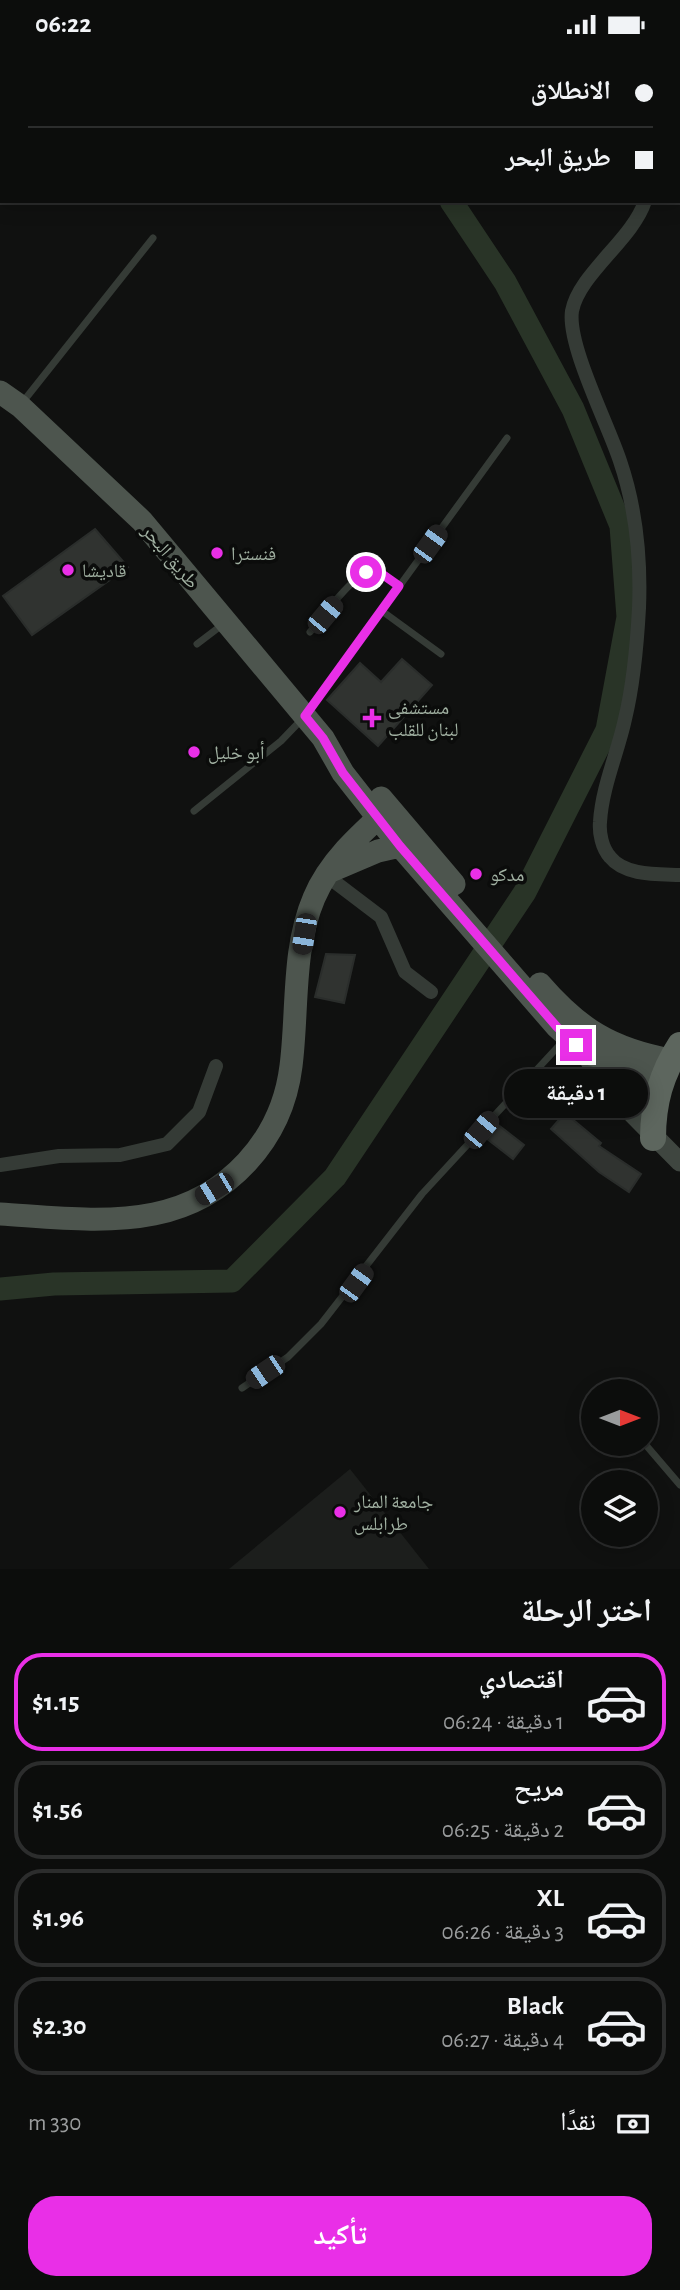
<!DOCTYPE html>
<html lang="ar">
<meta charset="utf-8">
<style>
body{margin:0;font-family:"Alegreya Sans","Noto Naskh Arabic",sans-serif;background:#151615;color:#f1f3f6;direction:rtl;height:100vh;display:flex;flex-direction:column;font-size:26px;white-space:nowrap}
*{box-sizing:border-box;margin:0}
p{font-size:23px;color:#9a9c9d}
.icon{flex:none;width:38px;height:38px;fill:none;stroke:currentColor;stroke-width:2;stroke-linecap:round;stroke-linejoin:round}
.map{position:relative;height:1520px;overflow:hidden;direction:ltr}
.side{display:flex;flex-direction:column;background:#0c0d0c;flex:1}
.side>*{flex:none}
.hud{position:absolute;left:0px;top:0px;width:681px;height:154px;box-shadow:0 4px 18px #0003,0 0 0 2px #2c2d2d;direction:rtl;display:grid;align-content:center;height:154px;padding:0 28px;background:#0c0d0c}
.needle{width:46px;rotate:90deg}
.buttons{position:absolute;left:581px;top:1330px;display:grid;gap:14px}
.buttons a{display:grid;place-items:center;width:77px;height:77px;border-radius:50%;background:#0c0d0c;box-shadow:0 4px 18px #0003,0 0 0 2px #2c2d2d;font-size:35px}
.end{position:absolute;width:32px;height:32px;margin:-16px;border:9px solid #e92fe7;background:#fff;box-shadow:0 0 0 4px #fff}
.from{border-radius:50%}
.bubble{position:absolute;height:49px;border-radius:24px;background:#0c0d0c;box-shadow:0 4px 18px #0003,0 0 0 2px #2c2d2d;font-size:23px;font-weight:700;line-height:49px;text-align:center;direction:rtl}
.car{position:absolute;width:21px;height:42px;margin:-21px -10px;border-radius:9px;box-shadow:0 0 5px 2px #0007;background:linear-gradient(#222 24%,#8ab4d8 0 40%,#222 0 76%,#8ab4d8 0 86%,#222 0)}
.hud b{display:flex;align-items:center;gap:24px;height:66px;font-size:26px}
.hud b+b{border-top:2px solid #2c2d2d}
.hud i{width:18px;height:18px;background:#f1f3f6}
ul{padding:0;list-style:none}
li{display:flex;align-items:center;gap:21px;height:98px;margin:0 14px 10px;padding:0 14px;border:4px solid #2c2d2d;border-radius:28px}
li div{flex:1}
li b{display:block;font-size:26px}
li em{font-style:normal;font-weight:700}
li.on{border-color:#e92fe7}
li>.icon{width:63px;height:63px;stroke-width:1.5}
h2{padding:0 28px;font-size:32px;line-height:84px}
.pay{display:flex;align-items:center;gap:18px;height:77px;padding:0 28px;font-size:26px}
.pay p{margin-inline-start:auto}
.action{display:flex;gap:14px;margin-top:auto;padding:14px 28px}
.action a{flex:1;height:80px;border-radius:28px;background:#e92fe7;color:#fff;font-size:28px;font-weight:700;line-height:80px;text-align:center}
.status{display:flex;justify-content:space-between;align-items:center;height:49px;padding:0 35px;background:#0c0d0c;direction:ltr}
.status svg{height:19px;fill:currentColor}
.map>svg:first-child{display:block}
.built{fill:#1c1e1c}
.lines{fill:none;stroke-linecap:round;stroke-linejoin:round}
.river{stroke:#293427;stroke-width:23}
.building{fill:#303330;stroke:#2a2d2b;stroke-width:2}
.lane{stroke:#353b36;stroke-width:7}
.street{stroke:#353b36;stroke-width:14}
.secondary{stroke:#3f4640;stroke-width:19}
.primary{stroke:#4d554e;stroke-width:23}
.highway{stroke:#5d665e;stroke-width:26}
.route{stroke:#e92fe7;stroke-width:9}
.poi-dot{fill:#e92fe7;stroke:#0b0c0b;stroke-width:2.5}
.labels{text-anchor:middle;stroke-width:7;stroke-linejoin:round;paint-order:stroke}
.poi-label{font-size:19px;fill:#a1b1a2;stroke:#0b0c0b;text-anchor:start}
.street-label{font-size:19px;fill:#a1b1a2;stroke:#0b0c0b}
</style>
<div class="status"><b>06:22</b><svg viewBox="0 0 49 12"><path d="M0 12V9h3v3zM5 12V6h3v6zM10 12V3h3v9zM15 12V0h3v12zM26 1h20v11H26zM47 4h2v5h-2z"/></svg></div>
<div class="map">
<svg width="680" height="1520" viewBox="0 0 680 1520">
<rect width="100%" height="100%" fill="#101110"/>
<path class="built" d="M350,1420L429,1520H229Z"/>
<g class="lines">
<path class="river" d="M349,0L350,2
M0,1240L54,1235L232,1232L335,1128L525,843L607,681L628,568L621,477L573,360L505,233L451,152"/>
</g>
<path class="building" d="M95,480L128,518L32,586L3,547Z
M402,610L432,636L378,697L327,651L360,614L381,633Z
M326,905L355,906L344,954L315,948Z
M565,1064L601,1094L599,1097L641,1125L629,1143L599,1123L551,1080Z
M497,1075L524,1096L513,1110L486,1089Z"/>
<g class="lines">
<path class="lane" d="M0,75L2,74
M22,354L153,189
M382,562L441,605
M310,583C321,570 353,525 369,524C381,523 389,530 399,537
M197,595L222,576
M194,762L281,692L305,667L507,389
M242,1339L288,1308L321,1275L422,1145L566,989
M645,1395L680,1436"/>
<path class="street" d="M679,123H680
M645,152C633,190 579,225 572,262C567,296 608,375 620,412C636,459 641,509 639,559C637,596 634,633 625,670C618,703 602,738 600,773C599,784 602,799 610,808C625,827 658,825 680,826
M327,827L381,868L405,923L431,943
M0,1116L59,1107L120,1106L167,1095L199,1063L216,1017"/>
<path class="secondary" d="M585,1003L601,1033L680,1113"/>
<path class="primary" d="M0,343L20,357L142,472L323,689L343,724L400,797L557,978L585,1003L661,1030
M381,749L454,835
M331,822L378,802L400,797
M540,935C579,980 611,1000 670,1011
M0,1165C49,1168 105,1175 154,1165C228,1150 282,1091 291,1017C298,963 292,900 314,849C329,813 359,786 388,760"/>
<path class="highway" d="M653,1089C653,1054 661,1025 680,996"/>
</g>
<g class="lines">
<path class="route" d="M366,523L382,525L399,537L305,667L323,689L343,724L400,797L557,978L576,996"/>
</g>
<g class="poi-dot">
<circle cx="217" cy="504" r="7"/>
<circle cx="68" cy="521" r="7"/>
<path d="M368.5 658.5h7v7h7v7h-7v7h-7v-7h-7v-7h7z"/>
<circle cx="194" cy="703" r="7"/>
<circle cx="476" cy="825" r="7"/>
<circle cx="340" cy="1463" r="7"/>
</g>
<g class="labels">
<g class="poi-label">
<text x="231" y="511">فنسترا</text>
<text x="82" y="528">قاديشا</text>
<text x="388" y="665">مستشفى<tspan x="388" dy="22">لبنان للقلب</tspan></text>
<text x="208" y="710">أبو خليل</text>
<text x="490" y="832">مدكو</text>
<text x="354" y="1459">جامعة المنار<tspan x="354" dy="22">طرابلس</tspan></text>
</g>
<g class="street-label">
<text transform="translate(171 507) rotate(50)" y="7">طريق البحر</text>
</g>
</g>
</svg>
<div class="buttons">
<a><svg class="needle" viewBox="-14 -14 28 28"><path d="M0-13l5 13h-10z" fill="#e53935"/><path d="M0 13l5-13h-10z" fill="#9a9c9d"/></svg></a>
<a><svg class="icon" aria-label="layers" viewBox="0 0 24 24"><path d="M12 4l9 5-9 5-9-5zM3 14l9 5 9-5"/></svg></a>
</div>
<i class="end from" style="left:366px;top:523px"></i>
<i class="end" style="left:576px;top:996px"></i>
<div class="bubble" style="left:504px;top:1020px;width:144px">1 دقيقة</div>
<i class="car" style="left:430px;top:495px;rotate:36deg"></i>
<i class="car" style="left:325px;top:566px;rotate:40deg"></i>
<i class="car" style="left:304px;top:885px;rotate:189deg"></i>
<i class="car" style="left:481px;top:1081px;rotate:40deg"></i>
<i class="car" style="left:214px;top:1140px;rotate:239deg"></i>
<i class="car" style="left:356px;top:1234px;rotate:36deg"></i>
<i class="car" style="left:265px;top:1323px;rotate:236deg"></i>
<div class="hud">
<b><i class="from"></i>الانطلاق</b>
<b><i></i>طريق البحر</b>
</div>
</div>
<section class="side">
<h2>اختر الرحلة</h2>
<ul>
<li class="on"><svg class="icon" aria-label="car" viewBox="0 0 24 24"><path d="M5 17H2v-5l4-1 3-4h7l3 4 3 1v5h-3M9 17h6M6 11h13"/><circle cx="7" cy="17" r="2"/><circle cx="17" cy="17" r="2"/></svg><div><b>اقتصادي</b><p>1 دقيقة · 06:24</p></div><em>$1.15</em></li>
<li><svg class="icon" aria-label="car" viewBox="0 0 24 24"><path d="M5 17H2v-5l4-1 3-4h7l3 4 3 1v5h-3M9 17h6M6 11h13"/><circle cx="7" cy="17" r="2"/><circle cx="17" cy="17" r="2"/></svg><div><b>مريح</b><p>2 دقيقة · 06:25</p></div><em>$1.56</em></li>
<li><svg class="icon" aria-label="car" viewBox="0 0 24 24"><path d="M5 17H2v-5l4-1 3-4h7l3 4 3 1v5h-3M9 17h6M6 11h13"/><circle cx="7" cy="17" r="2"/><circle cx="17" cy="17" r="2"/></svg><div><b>XL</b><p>3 دقيقة · 06:26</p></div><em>$1.96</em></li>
<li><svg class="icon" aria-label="car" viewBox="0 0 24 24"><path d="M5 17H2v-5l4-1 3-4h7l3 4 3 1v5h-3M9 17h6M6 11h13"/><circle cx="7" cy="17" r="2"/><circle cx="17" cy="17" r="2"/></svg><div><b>Black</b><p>4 دقيقة · 06:27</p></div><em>$2.30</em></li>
</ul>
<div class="pay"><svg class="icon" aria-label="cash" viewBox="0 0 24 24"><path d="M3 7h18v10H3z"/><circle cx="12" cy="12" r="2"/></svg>نقدًا<p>330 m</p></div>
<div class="action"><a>تأكيد</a></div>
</section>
